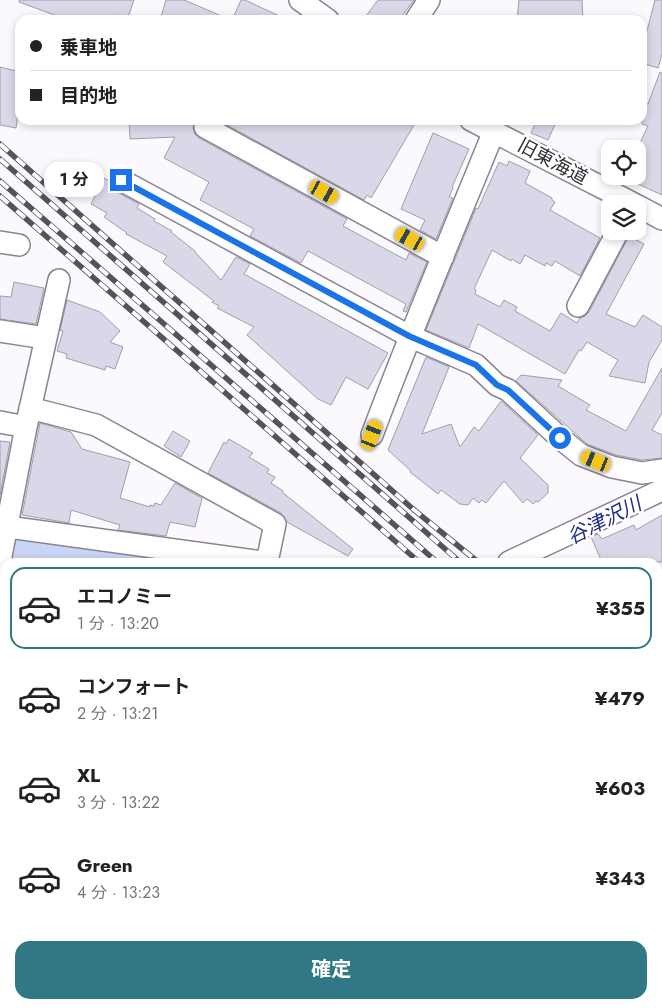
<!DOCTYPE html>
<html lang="ja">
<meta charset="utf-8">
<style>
body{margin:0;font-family:Jost,"Noto Sans JP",sans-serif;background:#f6f6f6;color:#222;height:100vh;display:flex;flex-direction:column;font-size:19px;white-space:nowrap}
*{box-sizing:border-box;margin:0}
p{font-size:16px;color:#767676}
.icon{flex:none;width:28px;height:28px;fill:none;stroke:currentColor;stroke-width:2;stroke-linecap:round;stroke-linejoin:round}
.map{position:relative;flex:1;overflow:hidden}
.drawer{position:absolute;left:0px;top:558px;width:662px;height:451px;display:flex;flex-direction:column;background:#fff;border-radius:15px 15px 0 0;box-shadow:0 2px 8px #0003}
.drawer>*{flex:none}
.guide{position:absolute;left:15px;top:15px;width:632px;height:110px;border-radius:15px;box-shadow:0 2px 8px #0003;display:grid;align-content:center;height:110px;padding:0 15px;background:#fff}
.fabs{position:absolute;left:601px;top:140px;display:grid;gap:10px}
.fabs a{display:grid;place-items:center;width:45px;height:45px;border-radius:10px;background:#fff;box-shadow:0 2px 8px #0003;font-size:25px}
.end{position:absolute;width:22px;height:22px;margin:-11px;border:6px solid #1a73e8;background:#fff;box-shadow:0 0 0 2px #fff}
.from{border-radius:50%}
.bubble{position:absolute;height:35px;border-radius:15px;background:#fff;box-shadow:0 2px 8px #0003;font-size:16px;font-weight:700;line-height:35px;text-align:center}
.car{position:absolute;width:15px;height:30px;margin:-15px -8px;border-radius:6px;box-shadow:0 0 4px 1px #0007;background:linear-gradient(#f5c518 24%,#345 0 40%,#f5c518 0 76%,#345 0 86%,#f5c518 0)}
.guide b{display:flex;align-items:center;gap:18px;height:48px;font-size:19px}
.guide b+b{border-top:1px solid #e0e0e0}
.guide i{width:12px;height:12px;background:#222}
ul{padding:9px 0 0;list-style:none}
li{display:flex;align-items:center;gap:15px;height:82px;margin:0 10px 8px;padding:0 5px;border:2px solid transparent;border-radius:15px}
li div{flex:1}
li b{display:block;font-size:19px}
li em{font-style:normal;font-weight:700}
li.current{border-color:#327785}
li>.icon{width:45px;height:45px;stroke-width:1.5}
.cta{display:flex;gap:10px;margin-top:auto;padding:10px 15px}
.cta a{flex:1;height:58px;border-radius:15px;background:#327785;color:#fff;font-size:20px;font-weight:700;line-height:58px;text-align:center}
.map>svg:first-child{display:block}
.green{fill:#fcd5e7}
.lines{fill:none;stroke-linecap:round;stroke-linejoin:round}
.river{stroke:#c9d5f6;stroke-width:38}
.building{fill:#d9d8e8;stroke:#9f9ead}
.minor-casing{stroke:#8b8391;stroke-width:24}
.minor{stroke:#fff;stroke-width:21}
.rail-casing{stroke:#555258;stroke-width:5.5}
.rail{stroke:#fff;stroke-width:4;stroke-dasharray:11;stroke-linecap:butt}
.route{stroke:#1a73e8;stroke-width:6}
.labels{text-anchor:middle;stroke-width:5;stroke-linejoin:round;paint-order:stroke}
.street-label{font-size:19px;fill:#312e34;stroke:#fff}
.water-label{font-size:20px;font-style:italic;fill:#1f2b86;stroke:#fff}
</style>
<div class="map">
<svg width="662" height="1008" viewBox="0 0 662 1008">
<rect width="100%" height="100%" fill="#fbf8fe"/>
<path class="green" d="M658,969H662V1008H596L597,1004H658Z"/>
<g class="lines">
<path class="river" d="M0,541L154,562"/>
</g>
<path class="building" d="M19,0H134L127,20L114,15L112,20H68L19,2Z
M166,0H184L231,20H160Z
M241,0H245L288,20H232Z
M378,0H414L399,20H363Z
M519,0H582L583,20H517Z
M655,0H662V54L658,68L642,63V50Z
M0,67L20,72V114L18,113L16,128L0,125Z
M660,72L662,73V195L638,184L637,149L648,126L642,124V103L648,104Z
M129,120H195L193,128L195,134L199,138L347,219L343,226L406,260L409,253L427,262L406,312L403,311L406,304L308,251L301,263L250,236L254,229L200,200L209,182L164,158L175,137L130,139Z
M218,120H403L414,125L371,198L367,195L364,200Z
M537,120H557L548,140L531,133Z
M433,133L469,149L452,187L453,188L449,197L453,198L436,239L420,230L425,220L401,209Z
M509,161L530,171L525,183L552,198V200L555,202L550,210L600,238L580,276L555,261L552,266L546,263L545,266L525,255L520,264L512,259L511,261L492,250L474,289L476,290L475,294L500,307L504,300L517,307L515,311L550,331L561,313L577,323L580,318L585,316L589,312L629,236L644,244L606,314L635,327L643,315L662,327V340L649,362L645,383L609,376L618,360L587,342L581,351L579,350L565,374L478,324L469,348L426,330L476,208L478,209L499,162L507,166Z
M104,178L109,181L110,186L115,191L139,204L137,208L155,219L154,221L172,231L171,232L195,251V252L221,280L236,257L250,264L244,274L388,353L368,389L346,377L331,405L318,399L247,335L254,327L217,308L219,306L212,302L214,301L163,262L167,256L126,234L127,233L104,217L107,213L91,204Z
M14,282L44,288L36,324L0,319V296L11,297Z
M67,300L100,312L120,331L110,342L123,347L115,369L106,366L105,370L66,358L67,354L57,351L63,331L60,330Z
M426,357L449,367L422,434L451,424L460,447L474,427L479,431L501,401L538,435L520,458L548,485V493L538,502L536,501L533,504L527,499L523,503L504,481L486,503L482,500L479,503L473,498L468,505L460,504L441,490L438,494L410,472L411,471L388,450Z
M662,368V413L652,430L662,435V458L642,460L616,455L587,444L516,381L521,375L562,380L558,386L590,405L586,410L626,431Z
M40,423L71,432L82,449L130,462L120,498L150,507V505L154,506L155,503L161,505L175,483L198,496L202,498L195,527L170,522L166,536L118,530L120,525L71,510L69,523L22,515Z
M173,431L190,441L181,457L164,446Z
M229,439L253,453L249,457L269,469L267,473L275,477L271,483L283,491L282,492L353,549L348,556L287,522L281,513L208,473L224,442L226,444Z
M0,441L10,442L0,495Z
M662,515V562H602L591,537L598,534L602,539L634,525L636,530Z"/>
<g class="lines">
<g class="minor-casing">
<path id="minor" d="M300,0L328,20
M416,20L429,0
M471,120L634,204
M205,127L443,257
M121,180L409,336L476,365L497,385L508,390L560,438L581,455L612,467L642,473L662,470
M638,206L662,219
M0,242L19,245
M578,306L618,231
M0,331L45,338
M30,408L96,425L275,524L267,562
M0,422L26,427
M372,435C410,333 453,232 494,131
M0,526L262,562
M0,561L26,427L59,280
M509,562L662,490
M658,805L662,809
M0,815H5
M658,895H662
M0,963L5,943
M180,1008L181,1004
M358,1008L360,1004"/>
</g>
<use href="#minor" class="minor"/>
<g class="rail-casing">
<path id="rail" d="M0,144L413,509L478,562
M0,159L460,562
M0,181L437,562
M0,196L419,562
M658,698L662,702
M658,735L662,739
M658,755L662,759
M658,770L662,774"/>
</g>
<use href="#rail" class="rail"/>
</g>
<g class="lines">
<path class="route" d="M121,180L409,336L476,365L497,385L508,390L560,438"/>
</g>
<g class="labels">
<g class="street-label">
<text transform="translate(553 161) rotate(28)" y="7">旧東海道</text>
</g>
<g class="water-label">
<text transform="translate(604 520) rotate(-27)" y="7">谷津沢川</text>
</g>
</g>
</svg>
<div class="fabs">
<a><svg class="icon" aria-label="locate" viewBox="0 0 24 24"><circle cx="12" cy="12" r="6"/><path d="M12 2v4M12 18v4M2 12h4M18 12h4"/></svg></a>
<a><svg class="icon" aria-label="layers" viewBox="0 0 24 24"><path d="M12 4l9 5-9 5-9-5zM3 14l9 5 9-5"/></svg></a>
</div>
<i class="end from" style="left:560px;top:438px"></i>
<i class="end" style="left:121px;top:180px"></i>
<div class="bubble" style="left:44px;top:162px;width:60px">1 分</div>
<i class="car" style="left:324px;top:192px;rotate:119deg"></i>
<i class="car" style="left:410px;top:239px;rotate:299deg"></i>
<i class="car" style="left:372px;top:435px;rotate:21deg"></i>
<i class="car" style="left:596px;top:461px;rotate:292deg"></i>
<div class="guide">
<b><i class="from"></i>乗車地</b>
<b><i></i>目的地</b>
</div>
<section class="drawer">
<ul>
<li class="current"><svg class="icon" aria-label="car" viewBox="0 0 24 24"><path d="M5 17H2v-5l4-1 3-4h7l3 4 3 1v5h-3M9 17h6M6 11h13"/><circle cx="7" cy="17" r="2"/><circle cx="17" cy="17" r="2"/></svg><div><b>エコノミー</b><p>1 分 · 13:20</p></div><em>¥355</em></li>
<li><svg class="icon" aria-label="car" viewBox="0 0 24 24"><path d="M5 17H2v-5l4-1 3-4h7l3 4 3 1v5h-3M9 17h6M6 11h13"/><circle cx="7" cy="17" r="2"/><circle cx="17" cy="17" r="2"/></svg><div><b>コンフォート</b><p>2 分 · 13:21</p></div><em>¥479</em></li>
<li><svg class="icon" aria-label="car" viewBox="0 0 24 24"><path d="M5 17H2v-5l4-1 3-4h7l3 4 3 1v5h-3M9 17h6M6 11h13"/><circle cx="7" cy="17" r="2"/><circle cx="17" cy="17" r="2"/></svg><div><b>XL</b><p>3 分 · 13:22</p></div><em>¥603</em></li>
<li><svg class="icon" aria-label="car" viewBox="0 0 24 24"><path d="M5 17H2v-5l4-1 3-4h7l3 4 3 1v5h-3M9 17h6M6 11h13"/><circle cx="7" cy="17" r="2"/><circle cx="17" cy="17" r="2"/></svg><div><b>Green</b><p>4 分 · 13:23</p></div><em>¥343</em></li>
</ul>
<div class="cta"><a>確定</a></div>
</section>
</div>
